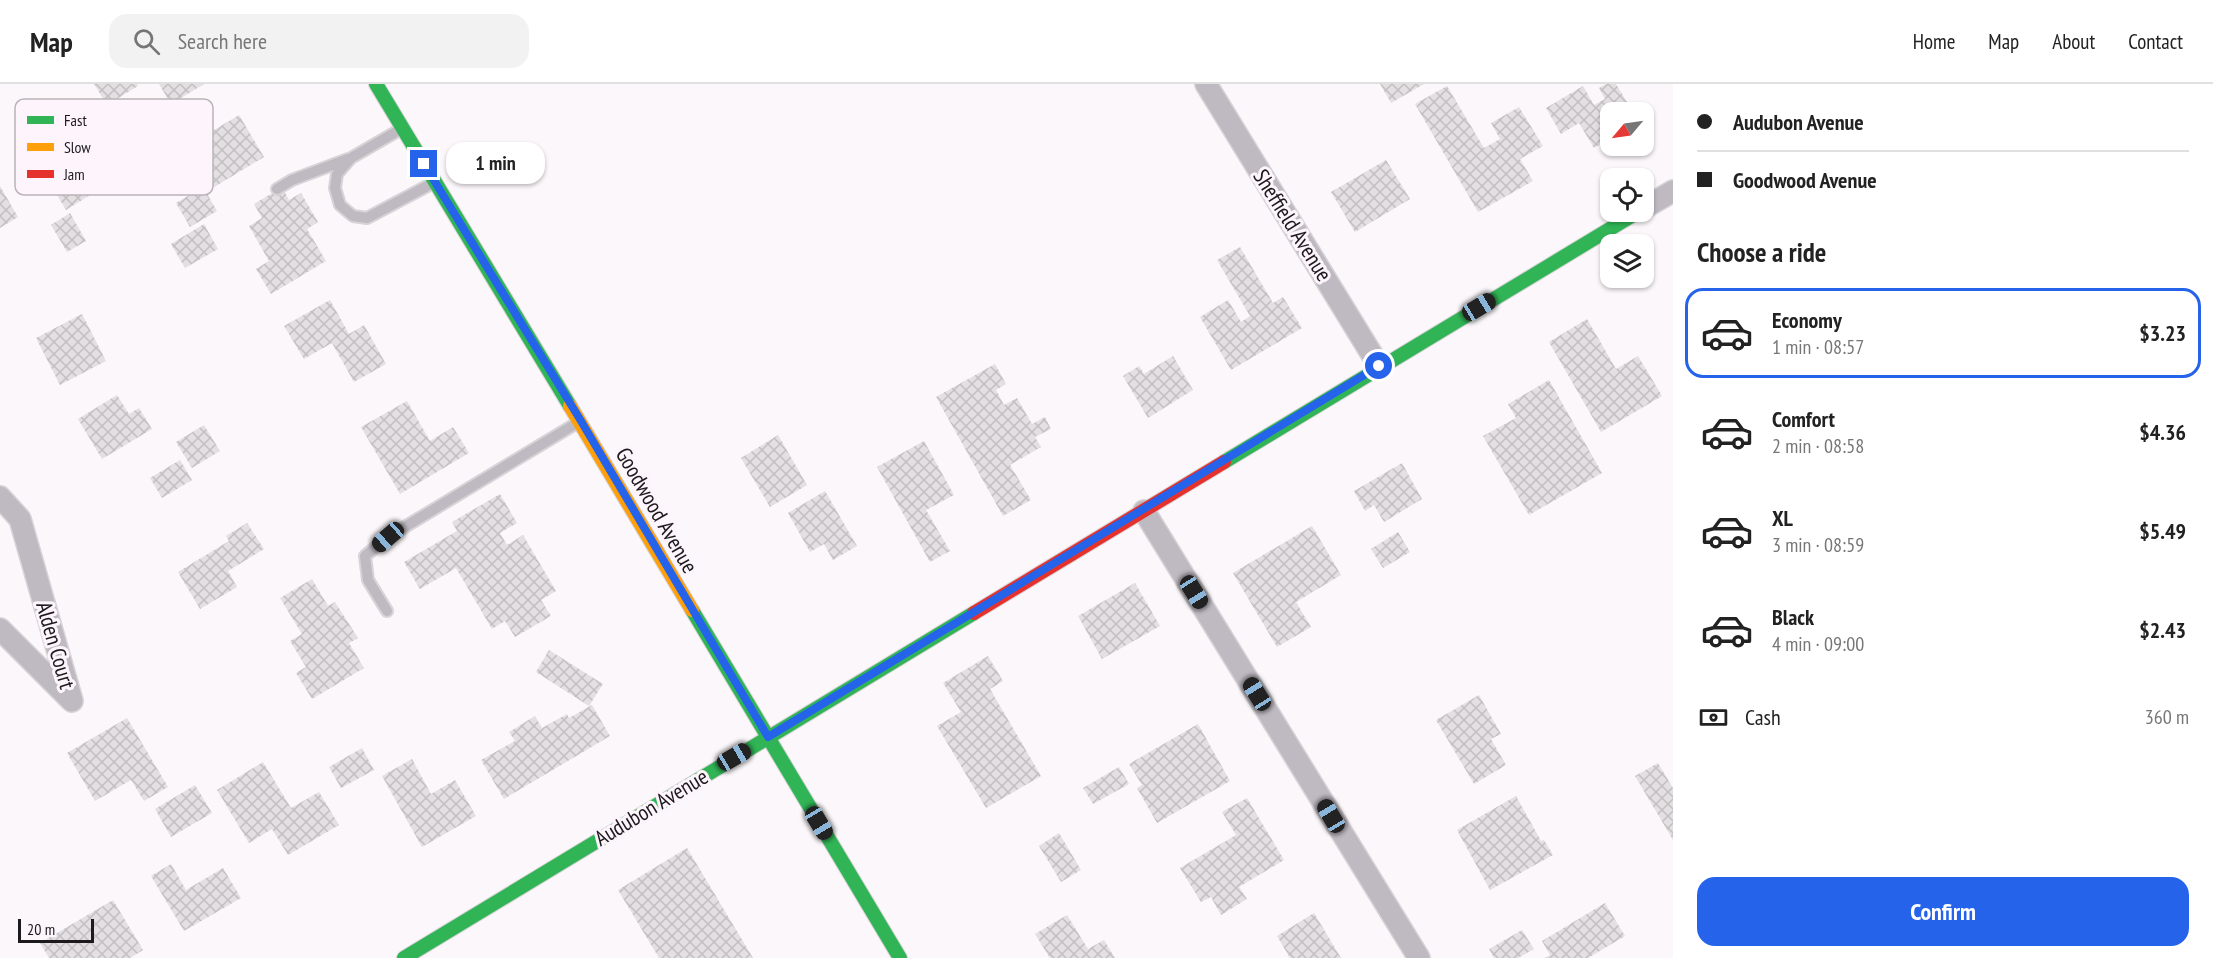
<!DOCTYPE html>
<meta charset="utf-8">
<style>
body{margin:0;font-family:"PT Sans Narrow",sans-serif;background:#f2f2f2;color:#222;height:100vh;display:flex;flex-direction:column;font-size:22px;white-space:nowrap}
*{box-sizing:border-box;margin:0}
p{font-size:20px;color:#767676}
.icon{flex:none;width:33px;height:33px;fill:none;stroke:currentColor;stroke-width:2;stroke-linecap:round;stroke-linejoin:round}
.map{position:relative;flex:1;overflow:hidden}
.details{display:flex;flex-direction:column;background:#fff;width:540px}
.details>*{flex:none}
.banner{display:grid;align-content:center;height:132px;padding:0 24px;background:#fff}
.needle{width:39px;rotate:241deg}
.controls{position:absolute;left:1600px;top:18px;display:grid;gap:12px}
.controls a{display:grid;place-items:center;width:54px;height:54px;border-radius:12px;background:#fff;box-shadow:0 2px 4px #0004;font-size:30px}
.scale{position:absolute;left:18px;bottom:15px;width:76px;box-sizing:border-box;padding-left:6px;border:3px solid #1c1a1c;border-top:0;font-size:16px;line-height:21px;white-space:nowrap;color:#1c1a1c;-webkit-text-stroke:4px #fdf5fb;paint-order:stroke}
.end{position:absolute;width:27px;height:27px;margin:-14px;border:8px solid #2563eb;background:#fff;box-shadow:0 0 0 3px #fff}
.from{border-radius:50%}
.bubble{position:absolute;height:42px;border-radius:18px;background:#fff;box-shadow:0 2px 4px #0004;font-size:20px;font-weight:800;line-height:42px;text-align:center}
.car{position:absolute;width:18px;height:36px;margin:-18px -9px;border-radius:8px;box-shadow:0 0 4px 2px #0007;background:linear-gradient(#222 24%,#8ab4d8 0 40%,#222 0 76%,#8ab4d8 0 86%,#222 0)}
.banner b{display:flex;align-items:center;gap:21px;height:57px;font-size:22px}
.banner b+b{border-top:2px solid #e0e0e0}
.banner i{width:15px;height:15px;background:#222}
ul{padding:0;list-style:none}
li{display:flex;align-items:center;gap:18px;height:90px;margin:0 12px 9px;padding:0 12px;border:3px solid transparent;border-radius:18px}
li div{flex:1}
li b{display:block;font-size:22px}
li em{font-style:normal;font-weight:800}
li.on{border-color:#2563eb}
li>.icon{width:54px;height:54px;stroke-width:1.5}
h2{padding:0 24px;font-size:27px;line-height:72px}
.pay{display:flex;align-items:center;gap:15px;height:66px;padding:0 24px;font-size:22px}
.pay p{margin-inline-start:auto}
.primary-button{display:flex;gap:12px;margin-top:auto;padding:12px 24px}
.primary-button a{flex:1;height:69px;border-radius:18px;background:#2563eb;color:#fff;font-size:24px;font-weight:800;line-height:69px;text-align:center}
header{display:flex;align-items:center;gap:36px;box-sizing:border-box;height:84px;padding:0 30px;background:#fff;border-bottom:2px solid #e0e0e0}
header strong{font-size:28px}
nav{display:flex;gap:33px;margin-inline-start:auto;font-size:21px}
.search{width:420px;height:54px;background:#f2f2f2;display:flex;align-items:center;gap:15px;box-sizing:border-box;padding:0 21px;border-radius:18px;color:#767676;font-size:22px}
main{display:flex;flex:1;min-height:0}
.map>svg:first-child{display:block}
.building{fill:url(#building-cross-hatch)}
.lines{fill:none;stroke-linecap:round;stroke-linejoin:round}
.lane-casing{stroke:#d6d4d6;stroke-width:14}
.street-casing{stroke:#d6d4d6;stroke-width:24}
.fast-casing{stroke:#d6d4d6;stroke-width:16}
.slow-casing{stroke:#d6d4d6;stroke-width:16}
.jam-casing{stroke:#d6d4d6;stroke-width:16}
.lane{stroke:#bfb9c2;stroke-width:10}
.street{stroke:#bfb9c2;stroke-width:21}
.fast{stroke:#30b455;stroke-width:14}
.slow{stroke:#ff9f0a;stroke-width:14}
.jam{stroke:#e5322d;stroke-width:14}
.route{stroke:#2563eb;stroke-width:8}
.labels{text-anchor:middle;stroke-width:6;stroke-linejoin:round;paint-order:stroke}
.street-label{font-size:22px;fill:#1c1a1c;stroke:#fdf5fb}
.key{fill:#fdf5fb;stroke:#bab3b8;stroke-width:1.5}
.key-label{font-size:16px;fill:#1c1a1c}
</style>
<header>
<strong>Map</strong>
<div class="search"><svg class="icon" aria-label="search" viewBox="0 0 24 24"><circle cx="10" cy="10" r="6"/><path d="M15 15l6 6"/></svg>Search here</div>
<nav><a>Home</a><a>Map</a><a>About</a><a>Contact</a></nav>
</header>
<main>
<div class="map">
<svg width="1673" height="874" viewBox="0 0 1673 874">
<defs>
<pattern id="building-cross-hatch" width="8" height="8" patternUnits="userSpaceOnUse" patternTransform="scale(1.5)"><rect width="8" height="8" fill="#e3dfe2"/><path d="M0 0l8 8M0 8l8-8" fill="none" stroke="#c2bfc1"/></pattern>
</defs>
<rect width="100%" height="100%" fill="#fbf7fa"/>
<path class="building" d="M94,0H137L138,2L107,21Z
M159,0H204L171,20Z
M1380,0H1424L1391,19Z
M1606,0H1616L1633,28H1611V54L1594,64L1579,39L1561,50L1546,24L1583,2L1594,21L1605,15L1599,4Z
M1447,2L1484,64L1500,55L1491,39L1519,23L1543,62L1520,75L1533,97L1478,128L1415,20Z
M239,31L264,73L206,108L217,127L190,143L176,119L198,106L176,69Z
M82,49L96,72L85,79L100,105L66,126L36,76Z
M1386,76L1410,115L1355,148L1331,108Z
M0,102L18,133L0,144Z
M282,103L289,116L301,109L318,138L307,145L326,177L271,210L256,185L269,177L249,142L262,134L254,120Z
M70,129L86,157L67,168L51,141Z
M204,140L218,165L185,184L171,160Z
M1240,163L1273,219L1283,213L1302,244L1231,286L1200,233L1228,216L1241,238L1250,232L1217,176Z
M330,216L349,250L364,241L386,280L354,298L332,259L304,275L284,242Z
M82,230L106,277L60,301L36,254Z
M1587,235L1616,285L1638,272L1662,312L1601,348L1549,258Z
M1173,272L1193,306L1148,334L1123,292L1139,282L1144,290Z
M995,280L1006,300L996,306L1004,321L1017,314L1032,340L1045,333L1051,345L1035,353L1041,363L1010,381L1031,416L1003,432L936,313Z
M1549,296L1602,389L1529,431L1483,352L1516,334L1508,320Z
M117,311L129,330L139,324L152,345L102,375L78,335Z
M407,317L430,357L453,343L469,369L400,410L361,343Z
M204,341L220,367L192,384L176,358Z
M778,351L807,401L770,423L741,374Z
M924,357L954,411L926,426L950,467L930,478L877,383Z
M180,376L192,396L162,414L150,394Z
M1402,379L1422,415L1384,438L1374,421L1365,427L1354,407Z
M825,407L857,462L833,476L824,460L810,468L788,429Z
M500,410L517,439L500,449L507,461L523,451L556,507L541,516L551,532L515,553L505,537L492,545L456,484L420,505L404,478L457,447L452,438Z
M247,439L264,465L228,487L237,503L200,525L178,488L229,457L226,452Z
M1312,442L1341,491L1296,518L1311,543L1277,563L1233,489Z
M1398,448L1410,468L1383,484L1371,465Z
M312,495L328,522L335,518L358,554L349,559L364,584L312,615L296,589L306,583L290,557L302,550L280,514Z
M1135,499L1160,542L1102,575L1078,532Z
M549,566L603,600L589,622L536,588Z
M988,572L1003,597L990,605L1041,692L986,724L937,642L961,628L943,599Z
M1479,611L1501,650L1491,655L1506,681L1474,700L1436,636Z
M592,621L610,652L504,715L481,676L515,657L509,648L535,632L542,644L567,630L569,634Z
M127,634L168,703L144,717L131,696L95,717L67,669Z
M1198,640L1230,697L1157,739L1137,704L1142,701L1129,680Z
M362,664L374,686L341,704L329,683Z
M412,675L431,710L455,696L476,732L422,763L382,692Z
M263,678L291,724L319,708L339,741L288,771L272,745L249,759L217,706Z
M1658,679L1673,704V756L1635,692Z
M1119,683L1129,700L1093,720L1083,704Z
M195,701L212,729L171,753L155,725Z
M1516,712L1541,757L1544,756L1553,771L1490,806L1457,746Z
M1247,714L1284,776L1239,803L1247,815L1221,831L1211,813L1201,818L1180,784L1236,751L1222,728Z
M1059,749L1081,786L1061,798L1039,762Z
M687,764L753,874H659L618,806Z
M171,780L186,806L223,784L241,814L184,847L151,792Z
M113,816L143,866L130,874H49L40,859Z
M1605,819L1625,852L1588,874H1545L1550,871L1542,857Z
M1314,829L1341,874H1290L1277,852Z
M1067,831L1088,865L1104,856L1115,874H1050L1035,850Z
M1522,846L1534,865L1518,874H1494L1489,865Z"/>
<g class="lines">
<g class="lane-casing">
<path id="lane" d="M401,45L351,74L337,90L335,104L340,121L353,132L367,134L435,98
M277,105L292,96L348,75
M387,527L368,496L365,472L388,453L577,339"/>
</g>
<g class="street-casing">
<path id="street" d="M1206,0L1379,282
M1644,124L1673,107
M0,413L20,435L72,617
M1144,427L1419,874
M0,545L70,615"/>
</g>
<g class="fast-casing">
<path id="fast" d="M376,0L570,322
M1224,378L1638,128
M692,526L900,874
M404,874L974,529"/>
</g>
<g class="slow-casing">
<path id="slow" d="M570,322L692,526"/>
</g>
<g class="jam-casing">
<path id="jam" d="M974,529L1224,378"/>
</g>
<use href="#lane" class="lane"/>
<use href="#street" class="street"/>
<use href="#fast" class="fast"/>
<use href="#slow" class="slow"/>
<use href="#jam" class="jam"/>
</g>
<g class="lines">
<path class="route" d="M424,80L581,337L768,653L1379,282"/>
</g>
<g class="labels">
<g class="street-label">
<text transform="translate(1293 141) rotate(58)" y="8">Sheffield Avenue</text>
<text transform="translate(657 426) rotate(60)" y="8">Goodwood Avenue</text>
<text transform="translate(56 561) rotate(74)" y="8">Alden Court</text>
<text transform="translate(651 723) rotate(-31)" y="8">Audubon Avenue</text>
</g>
</g>
<rect x="15" y="15" width="198" height="96" rx="9" class="key"/>
<rect x="27" y="32" width="27" height="8" fill="#30b455"/>
<rect x="27" y="59" width="27" height="8" fill="#ff9f0a"/>
<rect x="27" y="86" width="27" height="8" fill="#e5322d"/>
<g class="key-label">
<text x="64" y="42">Fast</text>
<text x="64" y="69">Slow</text>
<text x="64" y="96">Jam</text>
</g>
</svg>
<div class="controls">
<a><svg class="needle" viewBox="-14 -14 28 28"><path d="M0-13l5 13h-10z" fill="#e53935"/><path d="M0 13l5-13h-10z" fill="#767676"/></svg></a>
<a><svg class="icon" aria-label="locate" viewBox="0 0 24 24"><circle cx="12" cy="12" r="6"/><path d="M12 2v4M12 18v4M2 12h4M18 12h4"/></svg></a>
<a><svg class="icon" aria-label="layers" viewBox="0 0 24 24"><path d="M12 4l9 5-9 5-9-5zM3 14l9 5 9-5"/></svg></a>
</div>
<div class="scale">20 m</div>
<i class="end from" style="left:1379px;top:282px"></i>
<i class="end" style="left:424px;top:80px"></i>
<div class="bubble" style="left:446px;top:58px;width:99px">1 min</div>
<i class="car" style="left:1479px;top:223px;rotate:59deg"></i>
<i class="car" style="left:388px;top:453px;rotate:229deg"></i>
<i class="car" style="left:1194px;top:508px;rotate:148deg"></i>
<i class="car" style="left:1257px;top:610px;rotate:328deg"></i>
<i class="car" style="left:734px;top:673px;rotate:60deg"></i>
<i class="car" style="left:1331px;top:732px;rotate:329deg"></i>
<i class="car" style="left:819px;top:739px;rotate:149deg"></i>
</div>
<section class="details">
<div class="banner">
<b><i class="from"></i>Audubon Avenue</b>
<b><i></i>Goodwood Avenue</b>
</div>
<h2>Choose a ride</h2>
<ul>
<li class="on"><svg class="icon" aria-label="car" viewBox="0 0 24 24"><path d="M5 17H2v-5l4-1 3-4h7l3 4 3 1v5h-3M9 17h6M6 11h13"/><circle cx="7" cy="17" r="2"/><circle cx="17" cy="17" r="2"/></svg><div><b>Economy</b><p>1 min · 08:57</p></div><em>$3.23</em></li>
<li><svg class="icon" aria-label="car" viewBox="0 0 24 24"><path d="M5 17H2v-5l4-1 3-4h7l3 4 3 1v5h-3M9 17h6M6 11h13"/><circle cx="7" cy="17" r="2"/><circle cx="17" cy="17" r="2"/></svg><div><b>Comfort</b><p>2 min · 08:58</p></div><em>$4.36</em></li>
<li><svg class="icon" aria-label="car" viewBox="0 0 24 24"><path d="M5 17H2v-5l4-1 3-4h7l3 4 3 1v5h-3M9 17h6M6 11h13"/><circle cx="7" cy="17" r="2"/><circle cx="17" cy="17" r="2"/></svg><div><b>XL</b><p>3 min · 08:59</p></div><em>$5.49</em></li>
<li><svg class="icon" aria-label="car" viewBox="0 0 24 24"><path d="M5 17H2v-5l4-1 3-4h7l3 4 3 1v5h-3M9 17h6M6 11h13"/><circle cx="7" cy="17" r="2"/><circle cx="17" cy="17" r="2"/></svg><div><b>Black</b><p>4 min · 09:00</p></div><em>$2.43</em></li>
</ul>
<div class="pay"><svg class="icon" aria-label="cash" viewBox="0 0 24 24"><path d="M3 7h18v10H3z"/><circle cx="12" cy="12" r="2"/></svg>Cash<p>360 m</p></div>
<div class="primary-button"><a>Confirm</a></div>
</section>
</main>
